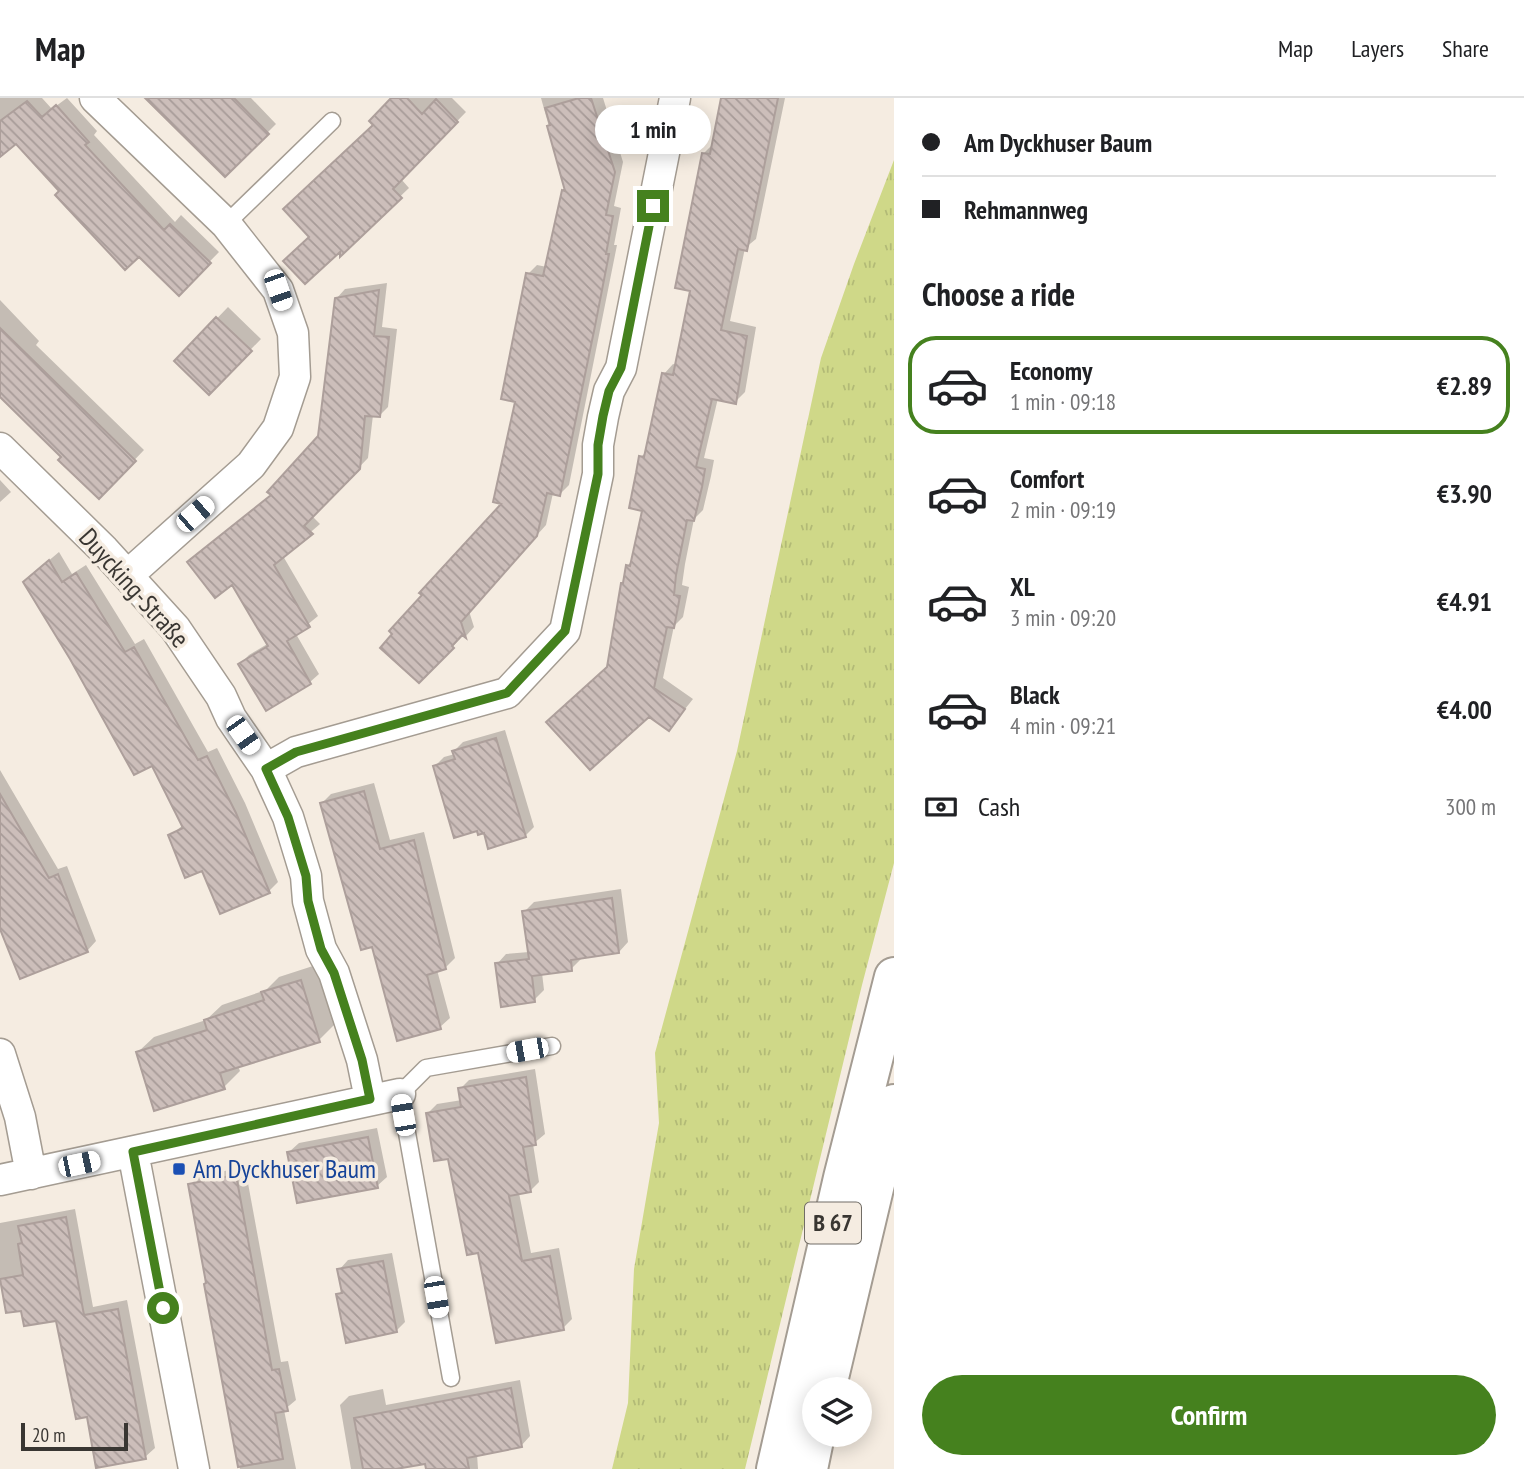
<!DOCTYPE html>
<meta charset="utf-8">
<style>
body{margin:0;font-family:"PT Sans Narrow",sans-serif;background:#f6f6f6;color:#202124;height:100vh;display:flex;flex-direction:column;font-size:26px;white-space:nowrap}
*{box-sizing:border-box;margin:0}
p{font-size:23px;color:#757577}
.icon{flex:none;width:38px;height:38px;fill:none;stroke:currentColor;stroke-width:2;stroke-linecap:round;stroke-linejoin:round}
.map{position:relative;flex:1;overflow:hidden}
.details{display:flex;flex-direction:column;background:#fff;width:630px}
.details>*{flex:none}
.top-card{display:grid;align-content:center;height:154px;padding:0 28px;background:#fff}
.fabs{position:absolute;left:802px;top:1279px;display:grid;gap:14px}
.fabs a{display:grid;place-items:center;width:70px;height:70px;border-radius:50%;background:#fff;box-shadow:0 4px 18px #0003;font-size:35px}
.scale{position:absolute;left:21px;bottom:18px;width:107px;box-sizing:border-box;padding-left:7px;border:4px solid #393632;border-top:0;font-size:19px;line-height:24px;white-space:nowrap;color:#393632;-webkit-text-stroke:5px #f5ece1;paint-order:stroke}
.end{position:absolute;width:32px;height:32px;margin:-16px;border:9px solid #45811e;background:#fff;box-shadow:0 0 0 4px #fff}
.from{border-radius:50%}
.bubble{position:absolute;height:49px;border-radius:24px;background:#fff;box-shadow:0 4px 18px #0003;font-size:23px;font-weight:600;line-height:49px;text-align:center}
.car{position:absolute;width:21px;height:42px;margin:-21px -10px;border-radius:9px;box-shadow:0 0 5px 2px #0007;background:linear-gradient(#fff 24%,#345 0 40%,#fff 0 76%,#345 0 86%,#fff 0)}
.top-card b{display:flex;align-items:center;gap:24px;height:66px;font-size:26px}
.top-card b+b{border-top:2px solid #e0e0e0}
.top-card i{width:18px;height:18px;background:#202124}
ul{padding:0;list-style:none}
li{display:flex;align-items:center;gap:21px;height:98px;margin:0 14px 10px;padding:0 14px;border:4px solid transparent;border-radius:28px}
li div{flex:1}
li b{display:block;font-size:26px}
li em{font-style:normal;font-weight:600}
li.on{border-color:#45811e}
li>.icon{width:63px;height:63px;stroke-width:1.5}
h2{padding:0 28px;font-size:32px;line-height:84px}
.pay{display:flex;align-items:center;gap:18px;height:77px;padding:0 28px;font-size:26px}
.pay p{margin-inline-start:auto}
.primary-button{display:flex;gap:14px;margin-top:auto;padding:14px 28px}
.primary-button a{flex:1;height:80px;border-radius:42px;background:#45811e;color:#fff;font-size:28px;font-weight:600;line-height:80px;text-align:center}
header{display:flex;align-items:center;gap:42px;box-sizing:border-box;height:98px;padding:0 35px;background:#fff;border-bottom:2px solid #e0e0e0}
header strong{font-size:33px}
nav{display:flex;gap:38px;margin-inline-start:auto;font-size:24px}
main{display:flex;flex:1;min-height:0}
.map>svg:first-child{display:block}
.grass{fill:url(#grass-tufts)}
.shadow{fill:#0003}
.building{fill:url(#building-back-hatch);stroke:#ad9f9b;stroke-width:2}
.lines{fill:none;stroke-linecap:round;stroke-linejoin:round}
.service-casing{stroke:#a49c92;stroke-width:19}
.minor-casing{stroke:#a49c92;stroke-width:33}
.trunk-casing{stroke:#a49c92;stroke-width:42}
.service{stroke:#fff;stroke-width:16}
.minor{stroke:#fff;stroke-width:30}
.trunk{stroke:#fff;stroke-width:38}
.route{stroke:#45811e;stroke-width:9}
.transit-dot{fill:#1a4fb4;stroke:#f5ece1;stroke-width:2.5}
.labels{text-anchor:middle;stroke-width:7;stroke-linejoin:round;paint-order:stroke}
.shield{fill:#f5ece1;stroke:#716d66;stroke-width:2}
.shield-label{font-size:24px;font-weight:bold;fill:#393632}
.street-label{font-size:26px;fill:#393632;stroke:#f5ece1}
.transit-label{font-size:26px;fill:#164399;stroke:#f5ece1;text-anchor:start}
</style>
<header>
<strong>Map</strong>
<nav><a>Map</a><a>Layers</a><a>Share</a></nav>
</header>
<main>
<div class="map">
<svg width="894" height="1371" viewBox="0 0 894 1371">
<defs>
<pattern id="grass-tufts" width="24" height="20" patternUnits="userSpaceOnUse" patternTransform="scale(1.75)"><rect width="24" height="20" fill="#cfd888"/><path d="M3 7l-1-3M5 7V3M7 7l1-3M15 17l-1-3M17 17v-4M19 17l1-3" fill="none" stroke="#b2ba76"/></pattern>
<pattern id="building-back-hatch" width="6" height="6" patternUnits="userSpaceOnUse" patternTransform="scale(1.75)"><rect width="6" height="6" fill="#ccbeba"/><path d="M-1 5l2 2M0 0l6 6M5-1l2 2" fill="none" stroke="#a79b98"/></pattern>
</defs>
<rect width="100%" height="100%" fill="#f5ece1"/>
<path class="grass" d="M894,62V765L862,887L745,1371H612L628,1305L634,1171L659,1025L655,955L737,653L821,260L854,166Z"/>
<path class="shadow" d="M0,0H42L52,11L67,0L97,33L94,37L175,124L181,117L219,154L179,195L139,156L62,93L16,44L0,39Z
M147,0H251L276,26L225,77Z
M394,0H452L466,14L401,81L409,90L342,154L311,138L375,27Z
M541,0H603L623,64L614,108L621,110L614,147H617L569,387L560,396L553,395L546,427L469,513L474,529L466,538L463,535L460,538L462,539L419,583L505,405L528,176L537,167L547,169L564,93L566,90Z
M723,0H785L756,141L745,150L730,223L756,229L745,294L735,304L718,300L704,360L714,362L711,378L703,412L694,421L685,466L682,487L689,489L683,519L674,528L663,580L693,601L669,631L608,569L628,467L633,462L644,412L641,359L648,352L664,276L673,266L677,267L692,192L703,56L714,45Z
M387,185L382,229L397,231L388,309L379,318L373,317L368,360L312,418L320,426L283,458L318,518L296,536L319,576L310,584L267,611L240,566L249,557L269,545L233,484L189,464L273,396L320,339L336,201L345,191Z
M0,202L39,243L36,247L144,352L99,399L63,359L0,297Z
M228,209L261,241L209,294L176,263Z
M0,382L11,394L0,404Z
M59,454L72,476L86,467L135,546L144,541L208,654L217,650L245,705L278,784L269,793L203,771L170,738L183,727L153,665L34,475Z
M505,632L534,729L525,738L485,733L435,668L444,659L455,656L454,653L463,644Z
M0,672L58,771L67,768L96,843L87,853L0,826Z
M374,685L390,742L424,734L455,860L445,870L437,872L450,920L440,929L322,705L331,696Z
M621,791L628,844L619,854L580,859L581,861L571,871L542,875L544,892L534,902L497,866L506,856L529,854L524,814L534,804Z
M316,867L335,926L319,942L238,968L240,973L224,989L138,954L154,939L206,922L222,907L266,892L279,879Z
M535,971L545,1036L533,1046L539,1084L530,1093L519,1095L531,1155L559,1150L572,1221L563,1230L479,1153L450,1059L428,1015L437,1006L462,1002L460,991L469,982Z
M377,1030L387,1079L377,1088L289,1054L299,1045Z
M245,1069L281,1264L288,1263L296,1302L284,1312L296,1371H240L205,1186L208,1184L190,1087L199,1078Z
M75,1111L93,1209L127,1202L155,1350L145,1359L88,1317L58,1221L23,1211L2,1181L0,1182V1125Z
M392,1155L405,1224L396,1233L338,1197L343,1191L339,1172L348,1162Z
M520,1282L530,1338L521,1348L477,1356L478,1371H428L427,1364L386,1371H351L340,1307L349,1298L383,1291L386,1307Z"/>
<path class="building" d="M145,0H234L269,36L225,79Z
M391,0H407L422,16L436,1L458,24L393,91L402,100L340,159V154L305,186L283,163L309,139L283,111L373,27L369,23Z
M579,0H591L615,74L606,117L613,118L606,156H609L595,228L560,398L547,395L537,438L461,524L466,540L462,537L452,548L454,550L419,585L380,550L392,536L389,533L422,497L419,495L501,406L493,404L515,304L501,301L526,175L543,178L562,92L565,93L547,28L550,27L545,10Z
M721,0H778L747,153L738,151L721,232L747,238L736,306L712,301L696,369L705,371L702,389L694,423L687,422L676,477L674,497L680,498L674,530L667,529L654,590L685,611L669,633L649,619L590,672L546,624L607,569L621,485H623L626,467L630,468L642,413L629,410L636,375L639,358L644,359L662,275L673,277L690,193L675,190L702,55L710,56Z
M27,3L42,19L56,7L89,44L85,47L164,132L170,126L211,165L179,198L139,159L125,172L55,97L59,93L16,46L0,59V23Z
M379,192L374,238L389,239L380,319L365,318L360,371L304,428L313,436L274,467L310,529L287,543L311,586L266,613L238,566L268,548L232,487L215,500L187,464L271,397L267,394L318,338L335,200Z
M216,219L252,253L209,297L174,263Z
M0,230L136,363L99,401L58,362L61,359L0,299Z
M49,462L62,484L76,475L125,554L134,549L198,662L207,658L236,715L270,795L220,816L202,773L185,780L168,737L183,730L152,668L134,677L70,561L23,484Z
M496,640L526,739L488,751L484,735L478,737L477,733L454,740L433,668L455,661L452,653Z
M364,693L380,751L414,742L446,871L427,877L441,931L397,943L372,849L361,852L320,705Z
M0,696L49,780L58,776L88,854L20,881L0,831Z
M612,800L619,855L571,862L572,873L532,878L535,904L501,909L495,865L529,861L522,813Z
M301,882L320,944L220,975L225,991L154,1013L136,954L207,932L204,922L264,902L261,894Z
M526,979L536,1047L523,1049L531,1094L509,1098L522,1163L550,1158L564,1232L496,1245L478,1155L467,1157L448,1061L434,1063L426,1015L461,1009L458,990Z
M368,1039L378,1090L297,1105L287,1054Z
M236,1077L272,1272L279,1271L288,1313L275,1315L283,1361L238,1369L204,1186L206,1185L188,1086Z
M66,1119L84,1217L118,1211L146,1361L96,1370L87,1319L76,1321L56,1223L24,1228L21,1213L6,1215L0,1181L23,1177L18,1146L22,1145L18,1128Z
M383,1163L397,1234L346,1245L336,1196L342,1195L337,1171Z
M511,1290L522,1349L467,1360L469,1371H426L425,1366L396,1371H363L354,1320Z"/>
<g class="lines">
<g class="service-casing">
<path id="service" d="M226,126L332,23
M451,1280L400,996L426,970L552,948"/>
</g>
<g class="minor-casing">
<path id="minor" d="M95,0L226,126L278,192L293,235L295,279L278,330L251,367L128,477
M0,350L104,452L175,530L221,598L231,620L266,671L288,719L306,778L308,803L321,851L334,875L362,962L370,1001
M266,671L296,654L507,595L565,533L598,376V347L603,319L609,293L621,270L675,0
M0,956L20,1019L31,1076
M133,1054L194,1371
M0,1082L400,996"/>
</g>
<g class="trunk-casing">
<path id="trunk" d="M826,1292L894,1006
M776,1371L843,1080L894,879
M808,1371L815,1337"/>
</g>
<use href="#service" class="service"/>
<use href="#minor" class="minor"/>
<use href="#trunk" class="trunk"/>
</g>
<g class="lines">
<path class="route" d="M163,1210L133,1054L370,1001L362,962L334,875L321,851L308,803L306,778L288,719L266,671L296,654L507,595L565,533L598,376V347L603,318L609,293L621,270L653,108"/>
</g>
<rect class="transit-dot" x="172" y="1064" width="14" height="14" rx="3.5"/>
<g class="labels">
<rect class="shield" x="805" y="1104.5" width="56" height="41" rx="5"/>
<g class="shield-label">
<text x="833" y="1133">B 67</text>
</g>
<g class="street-label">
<text transform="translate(134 490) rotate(48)" y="9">Duycking-Straße</text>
</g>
<g class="transit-label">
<text x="193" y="1080">Am Dyckhuser Baum</text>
</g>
</g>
</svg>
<div class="fabs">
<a><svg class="icon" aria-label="layers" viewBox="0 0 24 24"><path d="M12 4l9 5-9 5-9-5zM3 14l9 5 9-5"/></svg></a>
</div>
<div class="scale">20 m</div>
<i class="end from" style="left:163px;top:1210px"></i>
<i class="end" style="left:653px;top:108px"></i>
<div class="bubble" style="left:595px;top:7px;width:116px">1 min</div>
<i class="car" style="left:278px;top:192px;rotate:161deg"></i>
<i class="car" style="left:195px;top:416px;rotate:49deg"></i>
<i class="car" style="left:243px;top:637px;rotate:145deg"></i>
<i class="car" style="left:527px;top:952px;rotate:260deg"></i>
<i class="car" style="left:403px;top:1017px;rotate:350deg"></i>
<i class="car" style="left:79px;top:1066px;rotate:78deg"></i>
<i class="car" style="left:436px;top:1199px;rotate:170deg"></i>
</div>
<section class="details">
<div class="top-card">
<b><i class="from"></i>Am Dyckhuser Baum</b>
<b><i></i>Rehmannweg</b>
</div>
<h2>Choose a ride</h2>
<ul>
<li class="on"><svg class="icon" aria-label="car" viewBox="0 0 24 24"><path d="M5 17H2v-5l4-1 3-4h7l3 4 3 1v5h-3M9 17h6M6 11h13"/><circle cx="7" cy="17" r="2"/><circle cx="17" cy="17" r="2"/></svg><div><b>Economy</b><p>1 min · 09:18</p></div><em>€2.89</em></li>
<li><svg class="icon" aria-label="car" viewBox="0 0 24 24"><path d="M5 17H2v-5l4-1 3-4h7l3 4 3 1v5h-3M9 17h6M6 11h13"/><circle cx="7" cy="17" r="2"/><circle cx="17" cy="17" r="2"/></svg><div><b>Comfort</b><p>2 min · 09:19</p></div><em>€3.90</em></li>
<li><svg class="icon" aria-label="car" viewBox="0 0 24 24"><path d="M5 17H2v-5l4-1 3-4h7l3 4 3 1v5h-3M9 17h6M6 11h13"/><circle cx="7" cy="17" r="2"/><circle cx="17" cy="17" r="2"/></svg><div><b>XL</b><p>3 min · 09:20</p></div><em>€4.91</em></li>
<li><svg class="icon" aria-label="car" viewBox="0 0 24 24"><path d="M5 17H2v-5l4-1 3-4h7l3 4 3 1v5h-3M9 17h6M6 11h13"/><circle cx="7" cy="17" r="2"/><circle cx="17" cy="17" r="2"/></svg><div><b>Black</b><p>4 min · 09:21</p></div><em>€4.00</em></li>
</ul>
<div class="pay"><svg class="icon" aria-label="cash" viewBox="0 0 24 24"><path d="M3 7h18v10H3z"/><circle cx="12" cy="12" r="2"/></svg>Cash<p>300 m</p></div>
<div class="primary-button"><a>Confirm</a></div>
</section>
</main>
